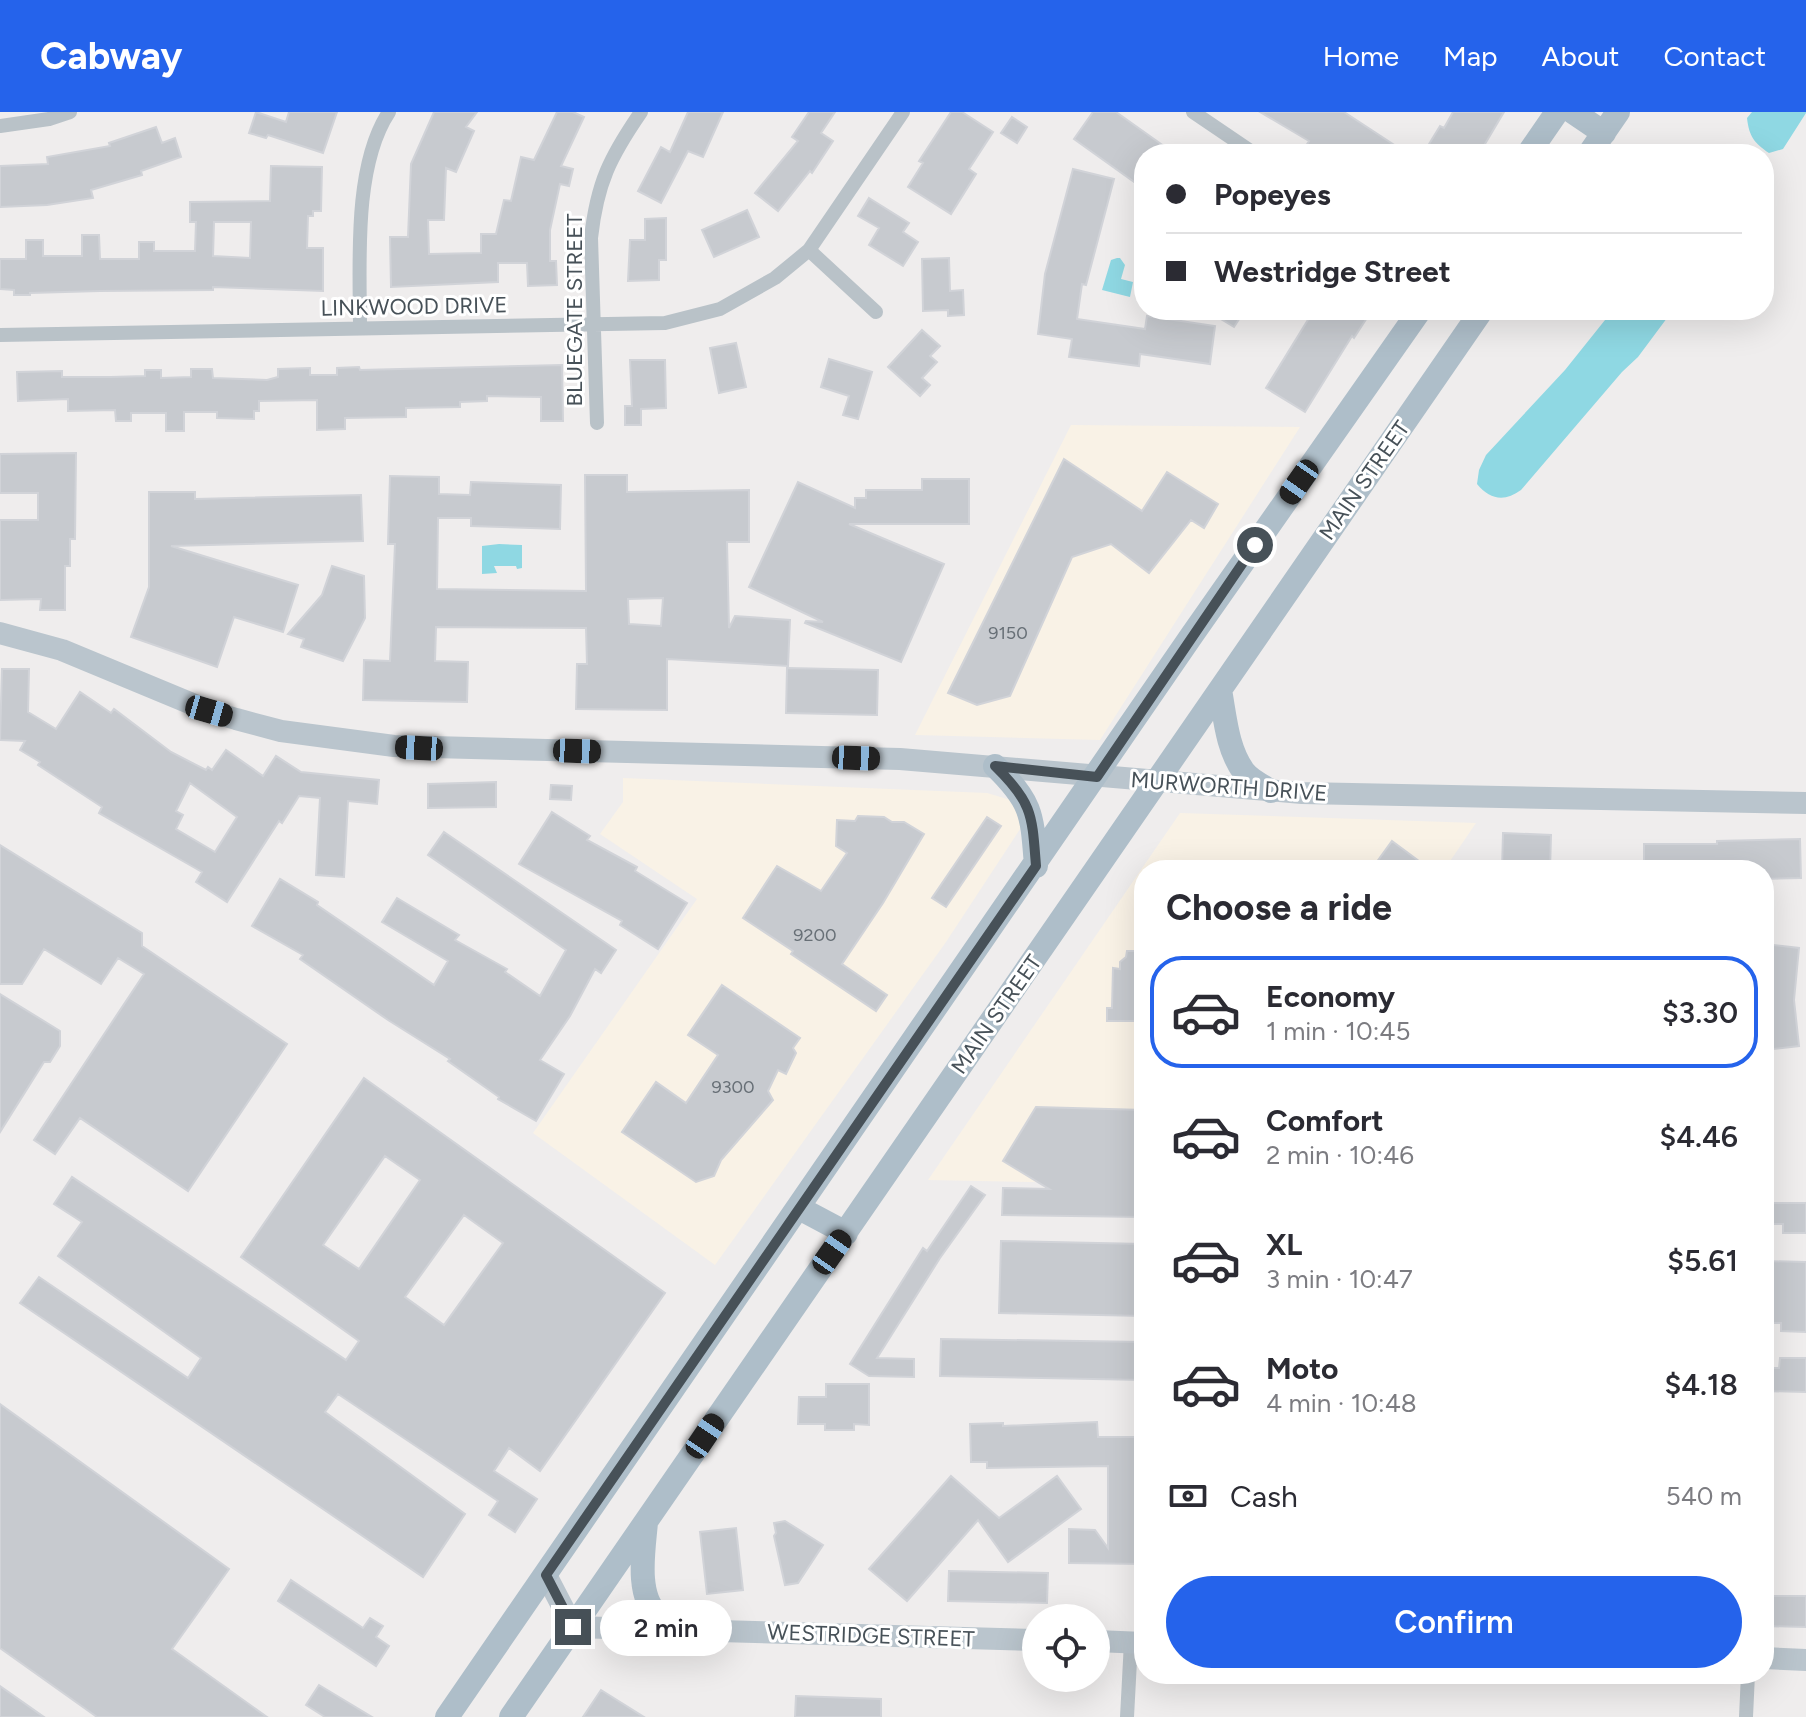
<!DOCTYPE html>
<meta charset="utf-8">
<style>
body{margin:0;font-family:Figtree,sans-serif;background:#f7f7f7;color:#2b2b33;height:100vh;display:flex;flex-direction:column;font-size:30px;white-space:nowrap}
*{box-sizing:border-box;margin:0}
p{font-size:26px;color:#7c7c81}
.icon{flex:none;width:44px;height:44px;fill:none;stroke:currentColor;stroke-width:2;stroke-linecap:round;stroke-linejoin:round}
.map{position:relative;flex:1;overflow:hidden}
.details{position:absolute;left:1134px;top:748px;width:640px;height:824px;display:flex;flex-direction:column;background:#fff;border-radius:32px;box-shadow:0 8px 32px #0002}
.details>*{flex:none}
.hud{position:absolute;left:1134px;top:32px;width:640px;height:176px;border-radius:32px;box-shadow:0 8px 32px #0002;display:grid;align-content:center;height:176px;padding:0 32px;background:#fff}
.tools{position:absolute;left:1022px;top:1492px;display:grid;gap:16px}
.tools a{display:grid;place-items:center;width:88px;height:88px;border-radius:50%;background:#fff;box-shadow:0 8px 32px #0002;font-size:40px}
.end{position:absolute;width:36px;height:36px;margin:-18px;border:10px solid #475158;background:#fff;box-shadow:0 0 0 4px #fff}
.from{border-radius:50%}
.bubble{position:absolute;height:56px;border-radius:28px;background:#fff;box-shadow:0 8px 32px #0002;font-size:26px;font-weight:600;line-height:56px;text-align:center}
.car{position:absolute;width:24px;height:48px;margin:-24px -12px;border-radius:10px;box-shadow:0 0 6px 2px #0007;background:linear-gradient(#222 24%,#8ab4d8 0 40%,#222 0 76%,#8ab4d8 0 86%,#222 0)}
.hud b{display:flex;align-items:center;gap:28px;height:76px;font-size:30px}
.hud b+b{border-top:2px solid #e1e1e2}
.hud i{width:20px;height:20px;background:#2b2b33}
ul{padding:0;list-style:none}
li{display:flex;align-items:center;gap:24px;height:112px;margin:0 16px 12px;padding:0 16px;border:4px solid transparent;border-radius:32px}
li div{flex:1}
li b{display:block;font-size:30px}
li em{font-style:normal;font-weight:600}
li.selected{border-color:#2563eb}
li>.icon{width:72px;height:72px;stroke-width:1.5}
h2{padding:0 32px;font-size:36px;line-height:96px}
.pay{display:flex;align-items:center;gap:20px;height:88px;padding:0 32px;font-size:30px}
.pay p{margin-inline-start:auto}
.button{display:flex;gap:16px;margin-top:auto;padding:16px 32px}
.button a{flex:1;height:92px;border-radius:48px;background:#2563eb;color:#fff;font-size:32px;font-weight:600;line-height:92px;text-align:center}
header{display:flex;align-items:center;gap:48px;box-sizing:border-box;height:112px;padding:0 40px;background:#2563eb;color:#fff}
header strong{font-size:38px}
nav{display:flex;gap:44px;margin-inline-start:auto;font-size:28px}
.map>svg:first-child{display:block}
.commercial{fill:#f9f2e6}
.water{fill:#8fd8e3}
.building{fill:#c7cacf;stroke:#d1d3d8;stroke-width:2;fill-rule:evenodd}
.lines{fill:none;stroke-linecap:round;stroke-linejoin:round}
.street{stroke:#b9c2c8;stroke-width:14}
.secondary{stroke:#bac5cd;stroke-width:22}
.primary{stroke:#aebec9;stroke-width:24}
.route{stroke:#475158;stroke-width:10}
.labels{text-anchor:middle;stroke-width:6;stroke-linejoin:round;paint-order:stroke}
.number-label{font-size:18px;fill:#676f76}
.street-label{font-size:22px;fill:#475158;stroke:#fff}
</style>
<header>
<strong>Cabway</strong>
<nav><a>Home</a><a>Map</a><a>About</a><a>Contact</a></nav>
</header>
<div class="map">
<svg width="1806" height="1605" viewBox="0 0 1806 1605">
<rect width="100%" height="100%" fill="#efeded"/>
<path class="commercial" d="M1071,313L1300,315L1100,628L915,623Z
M623,666L987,681L1014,689L1024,711L946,830L715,1153L533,1021L697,787L600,722L623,690Z
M1180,701L1476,711L1444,758H1144V1072L928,1068Z"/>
<path class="water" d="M1752,0H1806V1L1783,37L1769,41C1754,31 1749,24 1747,6Z
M1117,146H1120L1125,153L1121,167L1133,170L1130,185L1102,178L1111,148Z
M1613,198H1673L1638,245L1622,260L1521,378C1505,390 1490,388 1477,372L1479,358L1486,343L1565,258Z
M499,432L522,433V456L517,457L516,454H494L497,461L482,462V434Z"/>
<path class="building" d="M256,0L286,10L289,0H337L323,41L268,23L266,26L249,21Z
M434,0H477L466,15L474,19L456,60L446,56L444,108H428L429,142L481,141V122H496L504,88L511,89L521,45L534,48L557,0H573L584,5L561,54L573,57L569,74L560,72L550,118V149H556L557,173L528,174L527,151H498V170L391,175L390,125H408L411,52Z
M688,0H723L703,45L688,39L661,91L638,79L661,35L670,40Z
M809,0H835L821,21L833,29L812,61L810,59L778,99L755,81L798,29L792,25Z
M951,0H962L993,20L969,57L976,62L951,102L908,75L923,51L919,49Z
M1093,0H1116L1175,42H1144V77L1074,27Z
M1260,0H1344L1408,42H1320L1306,34L1309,29Z
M1453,0H1504L1479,42H1423L1440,14L1444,16Z
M1012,5L1027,15L1017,31L1001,21Z
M156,15L162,31L175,26L181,45L141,59L142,63L91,78L93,86L47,93L0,95V54L48,52L47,45L110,34L109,31Z
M271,54L322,55L321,99H313V104H308L307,136H323V179L213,175V178L100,179L30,181V183H14V178L0,177V147H26V128H43V144H82V123H99L100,147H139V130H154V139H195L196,110H190V90L270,89ZM214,110H251L250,146L213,144Z
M1073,57L1114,67L1086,173L1082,172L1077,207L1145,217L1147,204L1215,214L1210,252L1140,242L1139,254L1069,245L1072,227L1038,222L1045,162Z
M869,86L909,111L903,120L918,130L903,154L869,133L879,116L858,104Z
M747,98L759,125L714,145L702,118Z
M666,106V148H659V168L628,169L630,128H645V107Z
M949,146L950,179L963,178L964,203L948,204V198L923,199L922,147Z
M1206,198H1245L1234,215Z
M1314,198H1372L1354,226L1352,224L1305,300L1266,276Z
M922,218L940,234L930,244L937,250L922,266L930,273L920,284L888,255Z
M736,231L746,275L719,281L710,236Z
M829,247L872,260L858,307L843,303L849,284L821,275Z
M630,248H665L666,296L641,297V313H625V294H632Z
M562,253L563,309H541V285L487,284V289L460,290V295L406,296V305L345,306V317L317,318V288L259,289V299H254V307L217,306V300H184V319H166V301H131V309H116L115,298L68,299V287L18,289L17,260L62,259V265H111L145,264V258H161V266L191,265V257H212L213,266L267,268L278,265V257L310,256V263H337V256L359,255L360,258Z
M76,341L75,427H70V454H65V498H40L41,487L0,488V408H38V381H0V342Z
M1064,347L1142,399L1167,360L1218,392L1204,416L1191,408L1149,461L1111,432L1072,445L1010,584L977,593L948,581Z
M585,363H627V380L749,378V430H727L729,516L735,504L790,508L788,554L667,547V598L576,597L577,552H587L586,516L436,515L435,549L468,550L467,590L363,588L364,548L390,549L395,432H388L390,364L439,365V382L470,383L471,370L561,373L560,417L471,414V406H438L437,477L586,479ZM663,486L661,514L629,512L628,487Z
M922,367H969V412H849L944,452L901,550L805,511L806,509L823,510L749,475L798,370L855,396V386H866V378H922Z
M149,380H195V387L361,383L363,429L171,434L298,473L283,520L234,505L217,555L131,525L149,475Z
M332,454L364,464L365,506L343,549L301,535L304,527L288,522L322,483Z
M787,556L878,558L877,603L786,601Z
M2,557H29L28,600L56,617L80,580L111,601L114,597L171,640L206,658L208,655L212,658L226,638L263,664L276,644L301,660L379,668L377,692L348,689L344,765L316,763L320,686L299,684L282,711L279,709L227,790L196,770L202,760L99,701L102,695L38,653L40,650L20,638L25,629L0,628ZM190,671L237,705L215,740L176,717L183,703L176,699Z
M496,670V695L428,696V672Z
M551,673L572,674L571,688L550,687Z
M552,700L590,724L587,728L637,755L635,759L687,791L658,837L620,813L622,809L519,752Z
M858,704L884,705L892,710H904L924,722L883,791L842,852L887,883L876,899L791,842L793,839L743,806L777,754L821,779L847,741L836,734L837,708L855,709Z
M987,705L1001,714L946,795L932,786Z
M444,720L616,838L601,861L595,857L570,904L540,948L564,962L536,1009L498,987L499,985L448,949L450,947L388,908L300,847L303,843L252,814L280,767L318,790L317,793L434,873L448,849L382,810L397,786L459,823L455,828L507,857L505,860L540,884L566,838L428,743Z
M1503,721L1551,723L1550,758H1502Z
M1800,727L1801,766L1764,767V758H1644V732H1717V729Z
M1392,729L1431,758H1371Z
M0,733L142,821V834L287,932L188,1079L80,1006L55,1042L34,1028L144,862L118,846L101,872L44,837L22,872H0Z
M1764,832L1799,836L1794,888L1799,934L1764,938Z
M1127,839H1144V909H1107V896H1112L1113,856L1120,857V850L1126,845Z
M722,873L800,926L793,936L796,941L786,962L778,958L768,979L773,988L721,1048L714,1064L696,1070L622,1020L656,970L686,991L718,943L688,923Z
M0,882L60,919V934L50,950H44L0,1020Z
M364,966L665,1181L540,1359L509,1336L494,1359L537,1387L515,1420L489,1403L498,1389L338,1282L325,1300L465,1402L423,1465L20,1191L39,1165L188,1266L201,1246L58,1144L82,1110L54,1092L72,1065L346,1248L359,1229L241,1145ZM385,1044L420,1068L359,1157L323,1133ZM464,1103L503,1131L444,1213L405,1185Z
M1036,995L1144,998V1105L1002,1103L1003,1076L1049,1077L1003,1049Z
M971,1074L985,1083L940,1146L877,1246L914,1247V1265L869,1264L850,1252L923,1136L927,1139Z
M1764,1091H1806V1121H1783V1112H1764Z
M1001,1129L1144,1132V1204L999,1201Z
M1764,1149L1806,1150V1220L1781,1219V1211H1764Z
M941,1227L1144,1230V1268L940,1264Z
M1780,1246H1806V1280L1764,1279V1256H1779Z
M826,1272H869V1313L854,1312V1318H825V1312H798L799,1285H826Z
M0,1292L229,1457L172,1537L267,1605H97L0,1536Z
M1097,1310L1098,1325H1144V1452L1069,1451V1417L1095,1418L1108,1436V1354L987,1356V1350H971L970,1312L1003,1311V1314Z
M951,1364L999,1406L1057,1364L1081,1397L1008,1450L978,1408L907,1489L869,1457Z
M785,1409L823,1433L798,1471L785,1473L774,1424L776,1421L774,1411Z
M736,1416L743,1478L707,1482L700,1420Z
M949,1459L1048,1461L1047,1491L948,1489Z
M291,1468L363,1516L370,1506L383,1514L376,1525L389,1534L376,1554L278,1489Z
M1764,1484H1806V1515L1764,1514Z
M319,1573L372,1605H325L306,1593Z
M0,1574L44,1605H0Z
M601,1578L644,1605H583Z
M796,1584L881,1587V1605H795Z"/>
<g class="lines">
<path class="street" d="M1193,0L1255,42
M0,14L49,7L70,0
M809,138L876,200
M360,216C360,153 353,54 389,0
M0,223L665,211L720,197L775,166L809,138L903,0
M597,311L591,126C597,71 610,45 641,0
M1127,1605L1131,1530
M1746,1605L1748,1562"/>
<path class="secondary" d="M0,521L62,538L209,599L236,607L281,619L394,634L900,647L1302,681L1806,691
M546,1463L573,1515L1036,1528
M1096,1529L1144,1531
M1764,1546L1806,1548"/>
<path class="primary" d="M1573,0L1604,21
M1528,42L1557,0
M1589,42L1618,0
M1220,578C1225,605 1227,637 1244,660C1250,668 1262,674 1271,679
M995,654C1033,691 1032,703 1036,754
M799,1096L846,1121
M646,1410C644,1436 635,1484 658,1503C667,1510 683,1514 694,1519
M447,1605L1192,523L1420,198
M511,1605L1482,198"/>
</g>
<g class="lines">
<path class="route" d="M573,1515L546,1463L1036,754C1032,703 1033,691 995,654L1097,665L1255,433"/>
</g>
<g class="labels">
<g class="number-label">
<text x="1008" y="527">9150</text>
<text x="815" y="829">9200</text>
<text x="733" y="981">9300</text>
</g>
<g class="street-label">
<text transform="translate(414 194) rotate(-1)" y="8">LINKWOOD DRIVE</text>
<text transform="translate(574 198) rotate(-90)" y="8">BLUEGATE STREET</text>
<text transform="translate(1364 368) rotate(-55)" y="8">MAIN STREET</text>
<text transform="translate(1229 674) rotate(4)" y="8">MURWORTH DRIVE</text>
<text transform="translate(996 902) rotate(-55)" y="8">MAIN STREET</text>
<text transform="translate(871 1523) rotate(2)" y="8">WESTRIDGE STREET</text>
</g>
</g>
</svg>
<div class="tools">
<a><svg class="icon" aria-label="locate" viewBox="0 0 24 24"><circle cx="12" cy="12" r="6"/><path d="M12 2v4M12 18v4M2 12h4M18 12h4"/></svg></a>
</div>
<i class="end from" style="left:1255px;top:433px"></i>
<i class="end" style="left:573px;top:1515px"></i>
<div class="bubble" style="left:600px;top:1488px;width:132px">2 min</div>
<i class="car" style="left:1299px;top:370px;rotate:215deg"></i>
<i class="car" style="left:209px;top:599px;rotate:106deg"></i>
<i class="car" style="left:419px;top:636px;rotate:273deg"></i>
<i class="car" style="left:577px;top:639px;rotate:92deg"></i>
<i class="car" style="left:856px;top:646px;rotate:92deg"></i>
<i class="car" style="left:832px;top:1140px;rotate:35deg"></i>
<i class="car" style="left:705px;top:1324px;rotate:34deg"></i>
<div class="hud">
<b><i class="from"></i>Popeyes</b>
<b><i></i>Westridge Street</b>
</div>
<section class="details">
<h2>Choose a ride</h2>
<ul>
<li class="selected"><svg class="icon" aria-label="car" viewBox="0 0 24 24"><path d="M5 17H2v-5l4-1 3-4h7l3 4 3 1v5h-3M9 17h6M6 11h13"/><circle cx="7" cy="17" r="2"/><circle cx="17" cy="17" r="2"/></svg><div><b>Economy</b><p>1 min · 10:45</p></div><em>$3.30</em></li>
<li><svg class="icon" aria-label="car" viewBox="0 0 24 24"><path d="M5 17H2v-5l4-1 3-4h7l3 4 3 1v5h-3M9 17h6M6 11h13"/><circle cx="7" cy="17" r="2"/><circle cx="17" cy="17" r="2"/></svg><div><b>Comfort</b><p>2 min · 10:46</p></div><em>$4.46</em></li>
<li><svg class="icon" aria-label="car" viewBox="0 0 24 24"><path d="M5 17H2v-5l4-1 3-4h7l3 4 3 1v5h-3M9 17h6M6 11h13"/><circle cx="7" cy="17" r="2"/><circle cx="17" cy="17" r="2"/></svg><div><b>XL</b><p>3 min · 10:47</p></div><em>$5.61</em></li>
<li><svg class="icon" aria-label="car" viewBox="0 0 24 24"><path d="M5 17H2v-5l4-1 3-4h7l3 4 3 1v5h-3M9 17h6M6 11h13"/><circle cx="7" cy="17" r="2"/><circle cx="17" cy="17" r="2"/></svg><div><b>Moto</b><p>4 min · 10:48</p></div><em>$4.18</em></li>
</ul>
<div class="pay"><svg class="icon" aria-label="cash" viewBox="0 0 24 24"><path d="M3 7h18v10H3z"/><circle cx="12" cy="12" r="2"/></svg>Cash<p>540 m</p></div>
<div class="button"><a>Confirm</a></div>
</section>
</div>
